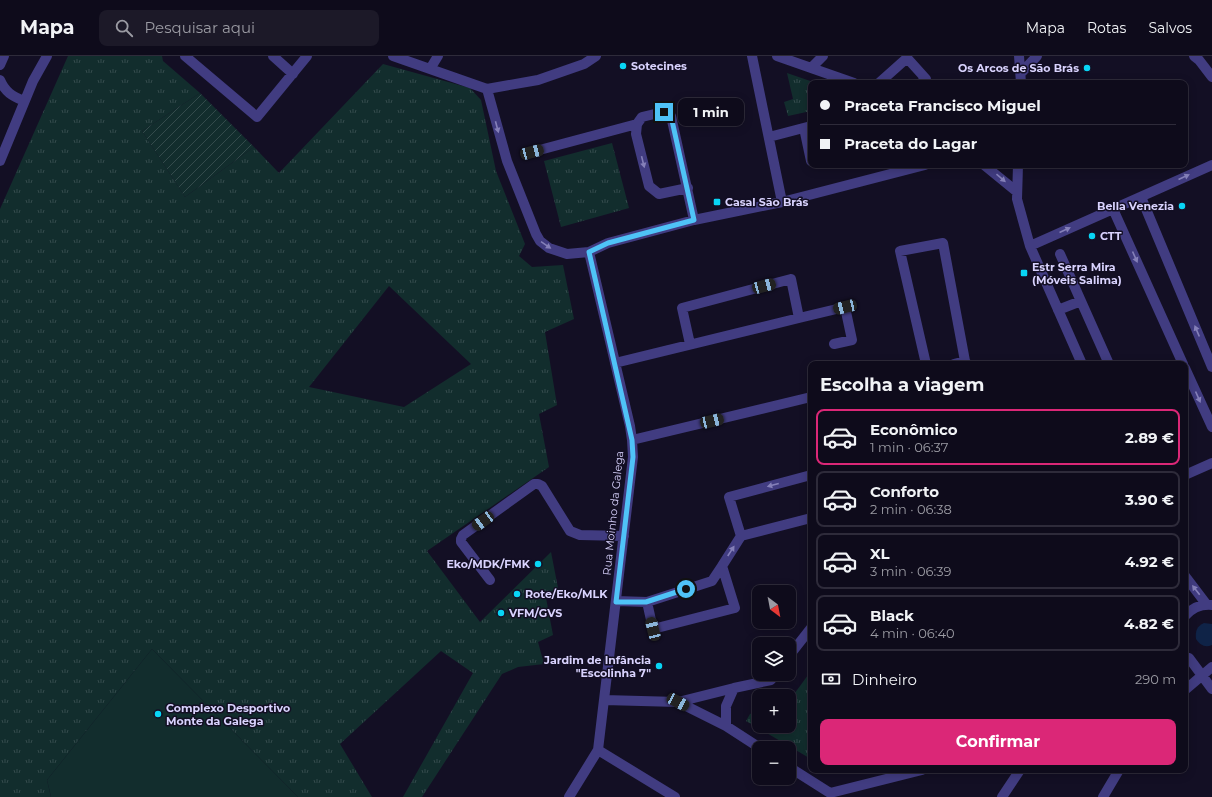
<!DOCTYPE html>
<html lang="pt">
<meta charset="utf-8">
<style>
body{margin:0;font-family:Montserrat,sans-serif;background:#1c1928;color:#f1f3f6;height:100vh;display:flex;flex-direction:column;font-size:15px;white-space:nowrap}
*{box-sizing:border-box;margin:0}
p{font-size:13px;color:#9b9ba3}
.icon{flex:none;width:22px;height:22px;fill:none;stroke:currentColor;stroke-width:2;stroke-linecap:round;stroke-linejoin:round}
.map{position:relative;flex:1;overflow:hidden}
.drawer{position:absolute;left:808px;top:305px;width:380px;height:412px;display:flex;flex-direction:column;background:#0e0b1b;border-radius:8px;box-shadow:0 2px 10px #0003,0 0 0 1px #2e2b3a}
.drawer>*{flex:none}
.banner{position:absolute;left:808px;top:24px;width:380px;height:88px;border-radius:8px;box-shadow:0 2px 10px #0003,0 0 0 1px #2e2b3a;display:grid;align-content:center;height:88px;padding:0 12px;background:#0e0b1b}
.needle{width:26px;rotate:148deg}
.fabs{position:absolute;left:752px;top:529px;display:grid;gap:8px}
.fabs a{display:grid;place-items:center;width:44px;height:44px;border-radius:8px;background:#0e0b1b;box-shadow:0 2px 10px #0003,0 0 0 1px #2e2b3a;font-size:20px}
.end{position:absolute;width:18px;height:18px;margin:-9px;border:5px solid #4fc3f7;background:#111;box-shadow:0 0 0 2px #111}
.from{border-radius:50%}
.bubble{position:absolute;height:28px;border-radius:8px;background:#0e0b1b;box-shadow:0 2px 10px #0003,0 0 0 1px #2e2b3a;font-size:13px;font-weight:700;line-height:28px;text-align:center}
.car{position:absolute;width:12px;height:24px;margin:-12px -6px;border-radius:5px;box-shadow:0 0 3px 1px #0007;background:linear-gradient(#222 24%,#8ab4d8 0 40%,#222 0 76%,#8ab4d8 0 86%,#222 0)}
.banner b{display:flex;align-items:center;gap:14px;height:38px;font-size:15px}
.banner b+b{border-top:1px solid #2e2b3a}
.banner i{width:10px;height:10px;background:#f1f3f6}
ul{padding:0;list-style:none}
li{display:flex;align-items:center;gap:12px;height:56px;margin:0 8px 6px;padding:0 4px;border:2px solid #2e2b3a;border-radius:8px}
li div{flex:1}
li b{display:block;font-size:15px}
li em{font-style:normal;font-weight:700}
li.active{border-color:#db2777}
li>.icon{width:36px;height:36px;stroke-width:1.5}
h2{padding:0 12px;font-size:18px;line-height:48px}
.pay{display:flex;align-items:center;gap:10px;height:44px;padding:0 12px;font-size:15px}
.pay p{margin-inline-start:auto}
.action{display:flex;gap:8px;margin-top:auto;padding:8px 12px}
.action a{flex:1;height:46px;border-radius:8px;background:#db2777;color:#fff;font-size:16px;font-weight:700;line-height:46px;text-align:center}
header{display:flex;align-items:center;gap:24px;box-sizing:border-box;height:56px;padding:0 20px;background:#0e0b1b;border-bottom:1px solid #2e2b3a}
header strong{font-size:19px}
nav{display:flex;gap:22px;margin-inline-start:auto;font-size:14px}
.search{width:280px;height:36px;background:#1c1928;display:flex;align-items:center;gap:10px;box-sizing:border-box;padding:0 14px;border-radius:8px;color:#9b9ba3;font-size:15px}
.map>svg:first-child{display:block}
.grass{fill:url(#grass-tufts);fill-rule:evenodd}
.garden{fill:url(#garden-furrows)}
.pitch{fill:#122d2d}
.water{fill:#0f2347}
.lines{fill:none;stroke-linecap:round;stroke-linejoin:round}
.minor{stroke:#413c81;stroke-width:10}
.oneway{fill:#8580b9}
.route{stroke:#4fc3f7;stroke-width:5}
.poi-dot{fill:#08d5f5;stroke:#130f24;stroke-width:1.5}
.labels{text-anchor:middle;stroke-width:3;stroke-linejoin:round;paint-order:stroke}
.poi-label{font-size:11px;font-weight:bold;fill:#d9d3fe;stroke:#130f24;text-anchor:start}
.street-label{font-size:11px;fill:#d9d3fe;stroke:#130f24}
</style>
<header>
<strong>Mapa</strong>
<div class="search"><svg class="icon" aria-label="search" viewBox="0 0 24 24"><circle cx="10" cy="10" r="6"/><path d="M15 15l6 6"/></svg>Pesquisar aqui</div>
<nav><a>Mapa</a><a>Rotas</a><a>Salvos</a></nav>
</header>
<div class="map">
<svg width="1212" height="741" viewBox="0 0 1212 741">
<defs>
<pattern id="grass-tufts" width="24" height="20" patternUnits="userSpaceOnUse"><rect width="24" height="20" fill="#122d2d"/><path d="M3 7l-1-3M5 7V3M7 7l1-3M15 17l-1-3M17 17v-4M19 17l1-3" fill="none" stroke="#344b4c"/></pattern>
<pattern id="garden-furrows" width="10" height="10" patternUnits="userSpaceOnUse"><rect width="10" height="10" fill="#122d2d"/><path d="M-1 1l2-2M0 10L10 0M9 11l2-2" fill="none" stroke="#344b4c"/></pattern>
</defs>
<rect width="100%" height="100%" fill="#130f24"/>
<path class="grass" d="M68,0H162L163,5L200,37L142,75L185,141L254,91L279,117L383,8L470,32L481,44L496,115L525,188L519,200L532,211L563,209L574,263L545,276L557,349L539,358L549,411L427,495L480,566L551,496L559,537L546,542L553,579L538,586L544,608L518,611L502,618L422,741H403L473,617L441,595L340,688L372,741H298L152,593L47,724L51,741H0V153ZM389,230L471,308L404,351L309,331Z
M787,17L816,27H811V55L788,60L784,46L793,43Z
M612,87L629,152L561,171L544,105Z
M811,615V703L746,665L750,658L759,655V670H789V645Z"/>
<path class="garden" d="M200,37L254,91L185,141L142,75Z"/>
<path class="pitch" d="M152,593L298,741H51L47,724Z"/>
<path class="water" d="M1204,567L1212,568V589C1205,592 1200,589 1196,583C1195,575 1197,570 1204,567Z"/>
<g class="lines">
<path class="minor" d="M185,0L257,61L307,0
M273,0L293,18
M393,0L487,33L538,24L584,8L596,0
M752,0L782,146
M777,0L854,27
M1019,0L1021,27
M1194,0L1199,4L1212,21
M0,9L4,0
M811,12L823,0
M430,13L438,0
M1021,17L1037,0
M0,24C5,36 12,40 24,45
M879,27L907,2L926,23L921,27
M487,33L507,105L536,178L540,185L549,192L567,198L589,196L608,187L694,164L782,146L925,109
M804,72L811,105
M769,81L811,70
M532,96L637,68
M0,105L33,25L47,0
M984,109L1017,136
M1018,109L1017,143L1030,190L1082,308
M688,132L659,138L649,130L636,78L637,68L642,61L663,56L671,60L694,164
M1141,141L1212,311
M1113,153L1183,308
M1030,190L1212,109
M1060,198L1109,308
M1058,254L1081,245
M799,262L845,251L852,284L834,288
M615,307L799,262L791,223L682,252L690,288
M926,308L900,195L943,187L965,305
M954,308L965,305L967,308
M1185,312L1212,371
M632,384L811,341
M1185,419L1212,407
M741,480L729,441L811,419
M722,510L741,480L811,462
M1185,520L1207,549
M490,524L461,486V483L463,479L534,428H538L542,430L570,475L580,479L624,480
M616,545L647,546L712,525L722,510L735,552L653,573L647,546
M1185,560C1192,552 1201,548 1212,549
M789,600L811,572
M1189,602L1212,633
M1185,634L1212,611
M604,644L678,646L726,670L760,692
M678,646L734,632
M726,670V650L734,632L771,624L775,618
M598,694L675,741
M789,711L830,737L922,714
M569,741L598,694L633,401L632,384L630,370L589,196
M1002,741L1020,714
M1103,741L1119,714"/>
</g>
<defs><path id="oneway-solid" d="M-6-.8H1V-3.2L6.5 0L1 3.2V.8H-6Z"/></defs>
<g class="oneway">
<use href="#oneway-solid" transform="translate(497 71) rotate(75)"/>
<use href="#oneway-solid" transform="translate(643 106) rotate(76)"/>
<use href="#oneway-solid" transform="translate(1184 121) rotate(-24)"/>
<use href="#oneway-solid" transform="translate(1001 122) rotate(41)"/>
<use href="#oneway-solid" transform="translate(1065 174) rotate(-24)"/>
<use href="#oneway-solid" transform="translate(546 189) rotate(34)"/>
<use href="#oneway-solid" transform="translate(1135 201) rotate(66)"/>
<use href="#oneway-solid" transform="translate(1197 275) rotate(-113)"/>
<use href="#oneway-solid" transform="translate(1198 341) rotate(66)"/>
<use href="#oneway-solid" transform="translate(773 429) rotate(165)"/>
<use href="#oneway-solid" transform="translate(731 495) rotate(-57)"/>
<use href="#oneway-solid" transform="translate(1196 534) rotate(-128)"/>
</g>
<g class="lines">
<path class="route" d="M664,56L671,60L694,164L608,187L589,196L632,384L633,401L616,546H646L686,533"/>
</g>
<g class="poi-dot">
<circle cx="623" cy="10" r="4"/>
<circle cx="1087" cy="12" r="4"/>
<rect x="713" y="142" width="8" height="8" rx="2"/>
<circle cx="1182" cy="150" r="4"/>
<circle cx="1092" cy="180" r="4"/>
<rect x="1020" y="213" width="8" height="8" rx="2"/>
<circle cx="538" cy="508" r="4"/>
<circle cx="517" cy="538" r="4"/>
<circle cx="501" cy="557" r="4"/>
<circle cx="659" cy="610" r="4"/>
<circle cx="158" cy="658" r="4"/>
</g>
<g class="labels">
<g class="poi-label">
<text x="631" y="14">Sotecines</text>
<text x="1079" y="16" text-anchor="end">Os Arcos de São Brás</text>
<text x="725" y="150">Casal São Brás</text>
<text x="1174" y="154" text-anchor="end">Bella Venezia</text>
<text x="1100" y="184">CTT</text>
<text x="1032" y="215">Estr Serra Mira<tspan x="1032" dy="13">(Móveis Salima)</tspan></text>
<text x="530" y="512" text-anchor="end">Eko/MDK/FMK</text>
<text x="525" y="542">Rote/Eko/MLK</text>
<text x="509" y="561">VFM/GVS</text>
<text x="651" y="608" text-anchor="end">Jardim de Infância<tspan x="651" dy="13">"Escolinha 7"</tspan></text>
<text x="166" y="656">Complexo Desportivo<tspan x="166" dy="13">Monte da Galega</tspan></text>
</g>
<g class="street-label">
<text transform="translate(613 457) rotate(-84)" y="4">Rua Moinho da Galega</text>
</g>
</g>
</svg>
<div class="fabs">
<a><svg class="needle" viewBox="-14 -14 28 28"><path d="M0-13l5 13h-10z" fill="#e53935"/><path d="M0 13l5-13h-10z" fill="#9b9ba3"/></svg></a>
<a><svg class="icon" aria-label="layers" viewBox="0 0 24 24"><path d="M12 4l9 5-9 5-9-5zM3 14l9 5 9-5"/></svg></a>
<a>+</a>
<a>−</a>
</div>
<i class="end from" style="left:686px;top:533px"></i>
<i class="end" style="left:664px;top:56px"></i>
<div class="bubble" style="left:678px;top:42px;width:66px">1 min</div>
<i class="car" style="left:532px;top:96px;rotate:75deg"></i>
<i class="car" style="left:764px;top:230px;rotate:75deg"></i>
<i class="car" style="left:845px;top:251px;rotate:257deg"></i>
<i class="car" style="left:712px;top:365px;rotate:77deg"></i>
<i class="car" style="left:483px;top:465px;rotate:234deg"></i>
<i class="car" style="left:653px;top:573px;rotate:346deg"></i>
<i class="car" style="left:678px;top:646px;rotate:118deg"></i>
<div class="banner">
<b><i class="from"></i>Praceta Francisco Miguel</b>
<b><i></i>Praceta do Lagar</b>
</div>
<section class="drawer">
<h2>Escolha a viagem</h2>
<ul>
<li class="active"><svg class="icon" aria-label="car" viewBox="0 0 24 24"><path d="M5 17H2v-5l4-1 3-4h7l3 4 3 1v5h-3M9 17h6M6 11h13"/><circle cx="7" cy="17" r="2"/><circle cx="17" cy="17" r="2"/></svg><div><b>Econômico</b><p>1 min · 06:37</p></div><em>2.89 €</em></li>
<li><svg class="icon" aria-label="car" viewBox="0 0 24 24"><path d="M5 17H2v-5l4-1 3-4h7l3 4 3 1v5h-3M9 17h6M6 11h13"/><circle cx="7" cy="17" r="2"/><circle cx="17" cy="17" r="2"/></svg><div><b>Conforto</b><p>2 min · 06:38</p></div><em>3.90 €</em></li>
<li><svg class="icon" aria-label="car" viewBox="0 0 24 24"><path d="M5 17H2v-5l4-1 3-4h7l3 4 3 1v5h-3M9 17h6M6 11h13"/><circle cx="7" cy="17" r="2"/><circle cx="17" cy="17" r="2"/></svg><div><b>XL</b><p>3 min · 06:39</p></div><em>4.92 €</em></li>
<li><svg class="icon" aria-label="car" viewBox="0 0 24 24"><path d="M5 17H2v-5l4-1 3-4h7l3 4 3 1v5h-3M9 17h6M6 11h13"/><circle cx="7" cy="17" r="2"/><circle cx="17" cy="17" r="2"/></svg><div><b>Black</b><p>4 min · 06:40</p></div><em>4.82 €</em></li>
</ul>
<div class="pay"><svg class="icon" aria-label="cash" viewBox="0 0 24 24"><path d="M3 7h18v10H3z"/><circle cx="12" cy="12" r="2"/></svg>Dinheiro<p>290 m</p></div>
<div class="action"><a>Confirmar</a></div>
</section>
</div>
